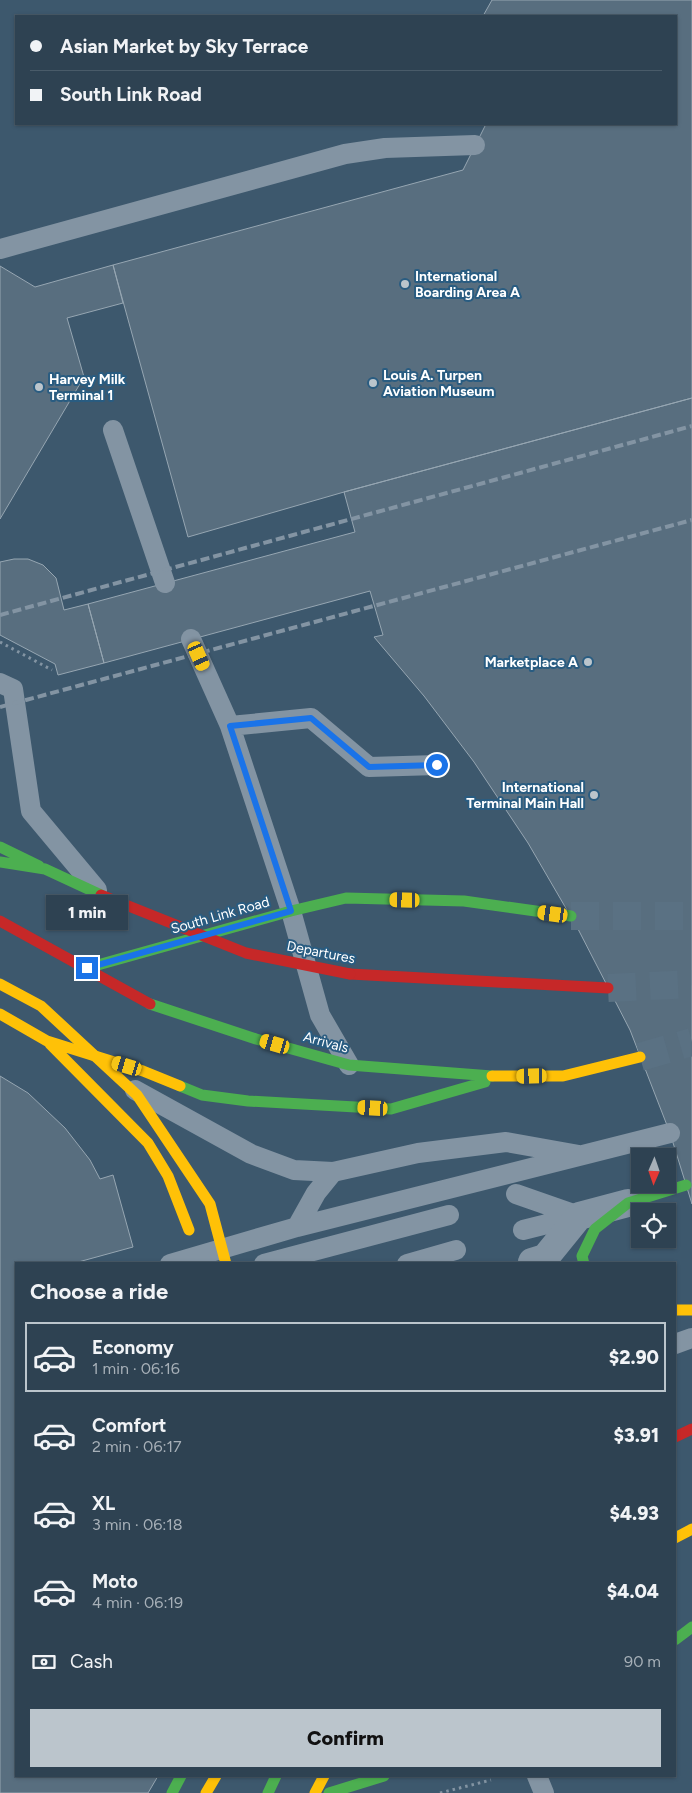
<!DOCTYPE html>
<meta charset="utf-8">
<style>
body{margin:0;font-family:Figtree,sans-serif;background:#3a4d5c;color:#f1f3f6;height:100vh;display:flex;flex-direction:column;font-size:19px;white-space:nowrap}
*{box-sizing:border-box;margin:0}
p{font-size:16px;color:#a7b0b8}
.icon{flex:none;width:28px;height:28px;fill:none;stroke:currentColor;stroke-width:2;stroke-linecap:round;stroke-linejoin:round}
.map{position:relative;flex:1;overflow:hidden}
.details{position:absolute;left:15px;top:1262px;width:661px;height:515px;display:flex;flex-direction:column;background:#2e4252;border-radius:0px;box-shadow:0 1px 4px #0004,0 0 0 1px #495b69}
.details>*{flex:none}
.banner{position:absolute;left:15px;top:15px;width:662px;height:110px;border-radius:0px;box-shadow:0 1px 4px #0004,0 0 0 1px #495b69;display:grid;align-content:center;height:110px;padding:0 15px;background:#2e4252}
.needle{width:32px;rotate:182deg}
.tools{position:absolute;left:631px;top:1148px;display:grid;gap:10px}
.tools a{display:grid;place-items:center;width:45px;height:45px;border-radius:0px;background:#2e4252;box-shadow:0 1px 4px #0004,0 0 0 1px #495b69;font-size:25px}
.end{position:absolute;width:22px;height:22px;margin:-11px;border:6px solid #1a73e8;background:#fff;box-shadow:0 0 0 2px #fff}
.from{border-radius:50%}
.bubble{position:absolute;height:35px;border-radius:0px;background:#2e4252;box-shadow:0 1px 4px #0004,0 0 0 1px #495b69;font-size:16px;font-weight:800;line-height:35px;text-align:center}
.car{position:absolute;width:15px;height:30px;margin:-15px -8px;border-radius:6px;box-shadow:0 0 4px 1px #0007;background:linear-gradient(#f5c518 24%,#345 0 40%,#f5c518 0 76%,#345 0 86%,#f5c518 0)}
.banner b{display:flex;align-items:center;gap:18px;height:48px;font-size:19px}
.banner b+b{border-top:1px solid #495b69}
.banner i{width:12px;height:12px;background:#f1f3f6}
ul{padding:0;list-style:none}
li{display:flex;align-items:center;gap:15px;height:70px;margin:0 10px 8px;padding:0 5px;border:2px solid transparent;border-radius:0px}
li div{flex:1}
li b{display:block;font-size:19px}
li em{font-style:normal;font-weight:800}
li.active{border-color:#bbc5cc}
li>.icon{width:45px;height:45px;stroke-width:1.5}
h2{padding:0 15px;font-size:22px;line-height:60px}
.pay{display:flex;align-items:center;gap:12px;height:55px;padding:0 15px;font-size:19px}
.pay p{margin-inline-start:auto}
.primary-button{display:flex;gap:10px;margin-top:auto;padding:10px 15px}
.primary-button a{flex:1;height:58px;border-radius:0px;background:#bbc5cc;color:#111;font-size:20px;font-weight:800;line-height:58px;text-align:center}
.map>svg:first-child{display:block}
.building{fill:#586e7f;stroke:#96a6b2}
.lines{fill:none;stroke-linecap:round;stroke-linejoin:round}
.secondary-tunnel{stroke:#5a7183;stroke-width:28;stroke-dasharray:28 14;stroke-linecap:butt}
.primary-tunnel{stroke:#5a7183;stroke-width:28;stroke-dasharray:28 14;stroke-linecap:butt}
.path{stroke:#8394a3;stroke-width:3;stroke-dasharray:2.5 4;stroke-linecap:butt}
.lane{stroke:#8394a3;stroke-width:20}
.street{stroke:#8394a3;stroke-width:28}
.fast{stroke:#4caf50;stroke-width:11}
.slow{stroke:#ffc107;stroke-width:11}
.jam{stroke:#c62828;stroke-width:11}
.rail{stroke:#8394a3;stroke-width:4;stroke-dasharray:9 4;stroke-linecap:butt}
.slow-bridge{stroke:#ffc107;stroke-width:11}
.jam-bridge{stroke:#c62828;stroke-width:11}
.route{stroke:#1a73e8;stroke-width:6}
.poi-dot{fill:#bbc5cc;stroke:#295c81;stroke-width:2}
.labels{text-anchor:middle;stroke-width:4;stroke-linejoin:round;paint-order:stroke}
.poi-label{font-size:14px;font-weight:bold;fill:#fff;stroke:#295c81;text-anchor:start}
.street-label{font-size:14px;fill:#fff;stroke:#295c81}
</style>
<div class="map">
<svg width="692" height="1793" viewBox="0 0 692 1793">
<rect width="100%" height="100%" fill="#3d586d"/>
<path class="building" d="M492,0H692V398L344,492L188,537L113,265L463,170L486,124H676V16H483Z
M113,265L123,303L67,318L84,377L0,519V266L35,287Z
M692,398V1204L670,1133L630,1030L578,929L528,843L474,762L424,696L374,637L383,635L370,591L104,663L88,604L355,532L344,492Z
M14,559H28L43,565L56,578L64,610L88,604L104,663L58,675L55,664L0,635V562Z
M0,1076L28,1093L65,1128L90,1160L100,1179L113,1175L133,1247L71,1264H16V1776H158L148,1793H0Z"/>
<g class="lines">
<path class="secondary-tunnel" d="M571,916H692"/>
<path class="primary-tunnel" d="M608,988L692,984
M640,1057L692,1042"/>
<path class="path" d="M0,642L52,670
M440,1793L491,1780"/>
<path class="lane" d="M0,249L345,154L385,148L475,145
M113,430L165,583
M191,639L230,726L311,718L369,767L437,765
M0,683L13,689L31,811L97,890
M230,726L291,911L320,1015L349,1065
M135,1090L251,1154L294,1170L333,1172L418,1153L506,1142L579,1155
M516,1194L579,1216
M297,1227L316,1193L333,1172
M523,1230L579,1216
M170,1264L297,1227L670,1133
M264,1264L449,1215
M407,1264L456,1250
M675,1344L692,1338
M537,1776L544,1793"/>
<path class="street" d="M532,1262L545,1258L579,1216L628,1203"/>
<path class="fast" d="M0,847L39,866
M0,862L45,869L101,895
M87,968L291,911L346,898L464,901L571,916
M150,1004L256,1039L349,1065L492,1076
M180,1086L202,1095L248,1101L391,1109L485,1082
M584,1264L582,1256L595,1229L628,1203L686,1185
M675,1640L692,1627
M172,1793L181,1776
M268,1793L276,1776
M329,1793L384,1776"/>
<path class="slow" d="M0,1014L47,1041L143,1071L180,1086
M50,1044L148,1143L168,1176L189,1230
M492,1076H563L640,1057
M675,1310H692
M675,1538L692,1529
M206,1793L216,1776
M315,1793L324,1776"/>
<path class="jam" d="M0,921L150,1004
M350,974L608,988
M675,1437L692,1429"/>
<path class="rail" d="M0,615L692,426
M0,707L692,520"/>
<path class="slow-bridge" d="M0,984L41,1006L137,1095L210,1204L226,1264"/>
<path class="jam-bridge" d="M101,895L246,953L350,974"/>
</g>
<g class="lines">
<path class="route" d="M87,968L291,911L230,726L311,718L369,767L437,765"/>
</g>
<g class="poi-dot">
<circle cx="405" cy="284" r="5"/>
<circle cx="373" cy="383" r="5"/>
<circle cx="39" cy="387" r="5"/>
<circle cx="588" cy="662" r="5"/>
<circle cx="594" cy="795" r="5"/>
</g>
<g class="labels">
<g class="poi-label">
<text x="415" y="281">International<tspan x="415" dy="16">Boarding Area A</tspan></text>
<text x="383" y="380">Louis A. Turpen<tspan x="383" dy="16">Aviation Museum</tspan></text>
<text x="49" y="384">Harvey Milk<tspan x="49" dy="16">Terminal 1</tspan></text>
<text x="578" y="667" text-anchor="end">Marketplace A</text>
<text x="584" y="792" text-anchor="end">International<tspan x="584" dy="16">Terminal Main Hall</tspan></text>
</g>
<g class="street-label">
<text transform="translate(220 915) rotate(-16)" y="5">South Link Road</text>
<text transform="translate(321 952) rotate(11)" y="5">Departures</text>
<text transform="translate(326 1042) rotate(15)" y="5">Arrivals</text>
</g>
</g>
</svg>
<div class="tools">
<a><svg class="needle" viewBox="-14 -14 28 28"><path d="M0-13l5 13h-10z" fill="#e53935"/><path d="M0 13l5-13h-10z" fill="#a7b0b8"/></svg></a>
<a><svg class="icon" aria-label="locate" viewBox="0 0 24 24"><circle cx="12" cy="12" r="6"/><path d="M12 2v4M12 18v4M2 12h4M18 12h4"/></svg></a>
</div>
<i class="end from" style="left:437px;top:765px"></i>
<i class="end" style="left:87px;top:968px"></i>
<div class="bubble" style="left:46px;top:895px;width:82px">1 min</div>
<i class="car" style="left:199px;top:656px;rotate:156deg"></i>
<i class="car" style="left:405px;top:900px;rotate:271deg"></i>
<i class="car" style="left:553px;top:914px;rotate:278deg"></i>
<i class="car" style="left:275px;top:1044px;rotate:286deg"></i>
<i class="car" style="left:127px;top:1066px;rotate:287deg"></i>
<i class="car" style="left:532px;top:1076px;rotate:269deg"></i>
<i class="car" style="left:373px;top:1108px;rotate:273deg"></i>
<div class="banner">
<b><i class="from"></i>Asian Market by Sky Terrace</b>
<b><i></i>South Link Road</b>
</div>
<section class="details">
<h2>Choose a ride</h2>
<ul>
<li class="active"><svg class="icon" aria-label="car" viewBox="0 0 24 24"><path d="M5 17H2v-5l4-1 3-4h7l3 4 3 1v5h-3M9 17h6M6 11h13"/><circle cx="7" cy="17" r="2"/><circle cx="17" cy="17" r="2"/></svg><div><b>Economy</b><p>1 min · 06:16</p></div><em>$2.90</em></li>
<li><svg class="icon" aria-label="car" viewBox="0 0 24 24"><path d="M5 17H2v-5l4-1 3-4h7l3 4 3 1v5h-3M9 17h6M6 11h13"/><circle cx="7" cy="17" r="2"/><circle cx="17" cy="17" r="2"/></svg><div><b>Comfort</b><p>2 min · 06:17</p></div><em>$3.91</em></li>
<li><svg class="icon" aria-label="car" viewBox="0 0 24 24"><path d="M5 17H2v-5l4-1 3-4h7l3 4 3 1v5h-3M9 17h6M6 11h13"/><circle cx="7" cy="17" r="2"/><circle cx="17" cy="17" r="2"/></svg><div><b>XL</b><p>3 min · 06:18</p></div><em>$4.93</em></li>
<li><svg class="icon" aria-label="car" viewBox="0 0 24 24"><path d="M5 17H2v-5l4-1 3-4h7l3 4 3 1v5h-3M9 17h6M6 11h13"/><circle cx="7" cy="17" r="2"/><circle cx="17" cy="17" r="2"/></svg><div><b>Moto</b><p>4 min · 06:19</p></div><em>$4.04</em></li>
</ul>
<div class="pay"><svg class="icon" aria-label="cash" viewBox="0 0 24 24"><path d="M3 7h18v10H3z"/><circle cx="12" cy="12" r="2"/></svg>Cash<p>90 m</p></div>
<div class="primary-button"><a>Confirm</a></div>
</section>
</div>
